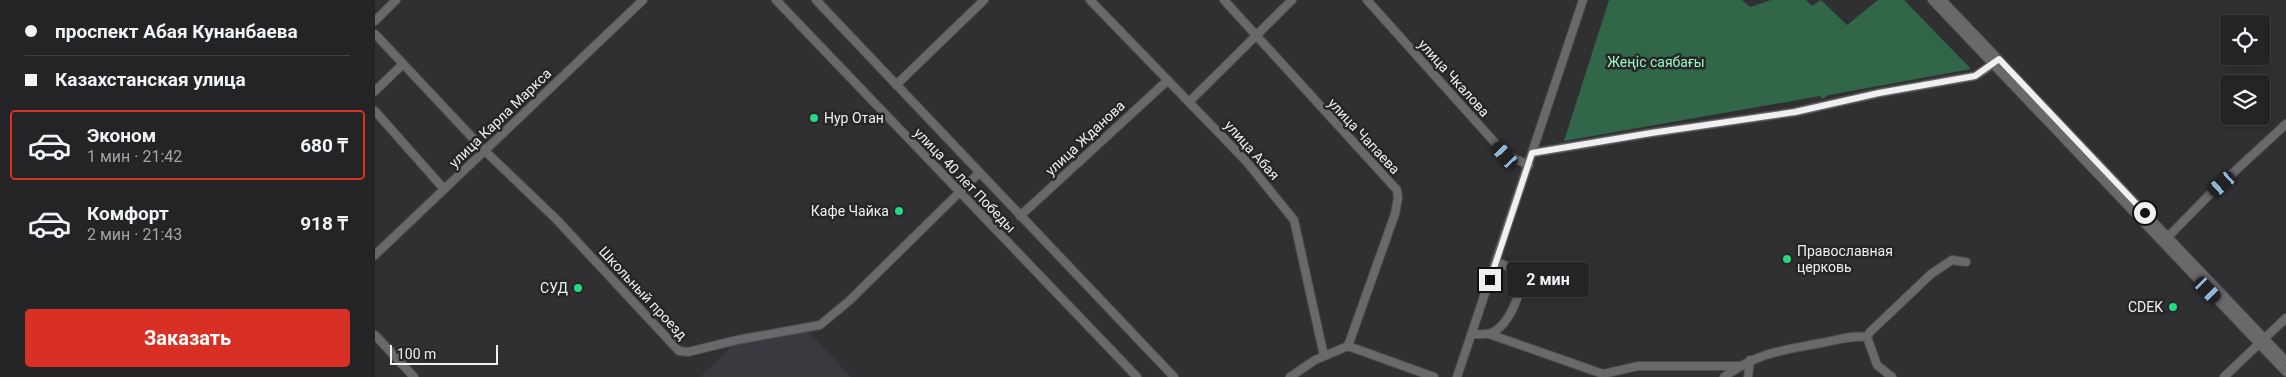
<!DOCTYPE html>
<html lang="ru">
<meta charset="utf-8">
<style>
body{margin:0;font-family:Roboto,sans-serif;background:#2c2b2d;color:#f1f3f6;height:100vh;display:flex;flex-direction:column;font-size:19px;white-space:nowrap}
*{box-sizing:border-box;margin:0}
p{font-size:16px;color:#a3a4a7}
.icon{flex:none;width:28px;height:28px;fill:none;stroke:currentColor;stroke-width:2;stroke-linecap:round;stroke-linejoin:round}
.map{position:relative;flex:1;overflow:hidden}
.panel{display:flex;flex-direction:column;background:#242325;width:375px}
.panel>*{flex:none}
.banner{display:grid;align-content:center;height:110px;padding:0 25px;background:#242325}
.controls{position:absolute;left:1845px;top:15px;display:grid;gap:10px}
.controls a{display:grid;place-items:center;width:50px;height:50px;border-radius:5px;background:#242325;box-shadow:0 2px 8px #0003,0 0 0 1px #414042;font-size:25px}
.scale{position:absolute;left:15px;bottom:12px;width:108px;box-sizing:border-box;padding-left:5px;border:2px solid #f0eff1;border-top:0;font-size:14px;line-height:18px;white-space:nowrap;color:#f0eff1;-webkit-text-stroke:4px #262528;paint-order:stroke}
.end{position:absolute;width:22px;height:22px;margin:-11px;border:6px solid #f0eff1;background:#111;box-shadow:0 0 0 2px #111}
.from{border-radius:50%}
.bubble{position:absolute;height:35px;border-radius:5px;background:#242325;box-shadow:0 2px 8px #0003,0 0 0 1px #414042;font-size:16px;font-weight:700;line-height:35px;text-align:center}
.car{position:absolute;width:15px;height:30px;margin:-15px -8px;border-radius:6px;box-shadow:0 0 4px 1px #0007;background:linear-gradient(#222 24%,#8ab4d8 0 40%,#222 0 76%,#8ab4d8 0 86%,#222 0)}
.banner b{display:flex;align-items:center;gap:18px;height:48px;font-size:19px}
.banner b+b{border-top:1px solid #414042}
.banner i{width:12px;height:12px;background:#f1f3f6}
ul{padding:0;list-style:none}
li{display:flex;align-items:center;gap:15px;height:70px;margin:0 10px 8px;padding:0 15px;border:2px solid transparent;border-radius:5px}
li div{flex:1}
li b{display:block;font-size:19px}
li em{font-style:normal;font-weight:700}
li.current{border-color:#d93025}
li>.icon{width:45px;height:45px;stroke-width:1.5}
.action{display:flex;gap:10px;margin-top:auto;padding:10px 25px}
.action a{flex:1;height:58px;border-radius:5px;background:#d93025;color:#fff;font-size:20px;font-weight:700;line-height:58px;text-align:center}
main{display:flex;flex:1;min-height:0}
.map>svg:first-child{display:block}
.built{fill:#3b3940}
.green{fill:#326648}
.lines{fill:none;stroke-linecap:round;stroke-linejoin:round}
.street-casing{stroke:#4c4b4d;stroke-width:10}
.street{stroke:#69686b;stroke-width:8}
.route{stroke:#f0eff1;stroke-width:6}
.poi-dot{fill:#27d885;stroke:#262528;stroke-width:2}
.labels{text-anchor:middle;stroke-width:5;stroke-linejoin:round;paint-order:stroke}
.park-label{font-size:14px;fill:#9bf7be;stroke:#262528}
.street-label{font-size:14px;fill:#f0eff1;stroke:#262528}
.poi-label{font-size:14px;fill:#f0eff1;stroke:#262528;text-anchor:end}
</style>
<main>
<section class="panel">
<div class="banner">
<b><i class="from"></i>проспект Абая Кунанбаева</b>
<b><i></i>Казахстанская улица</b>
</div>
<ul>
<li class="current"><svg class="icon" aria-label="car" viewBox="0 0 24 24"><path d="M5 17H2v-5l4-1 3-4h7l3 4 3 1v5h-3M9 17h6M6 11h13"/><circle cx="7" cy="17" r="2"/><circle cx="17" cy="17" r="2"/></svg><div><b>Эконом</b><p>1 мин · 21:42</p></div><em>680 ₸</em></li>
<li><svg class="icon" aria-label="car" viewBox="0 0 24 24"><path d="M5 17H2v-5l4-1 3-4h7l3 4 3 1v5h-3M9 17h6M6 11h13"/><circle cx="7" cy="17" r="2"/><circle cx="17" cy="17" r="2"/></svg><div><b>Комфорт</b><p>2 мин · 21:43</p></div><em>918 ₸</em></li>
</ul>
<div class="action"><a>Заказать</a></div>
</section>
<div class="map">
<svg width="1911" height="377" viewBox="0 0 1911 377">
<rect width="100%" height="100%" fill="#302f31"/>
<path class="built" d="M433,331L476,377H325L358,345Z"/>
<path class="green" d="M1234,0H1367L1375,7L1396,0H1431L1437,6L1446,0L1472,25L1503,0H1529L1596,69L1454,95L1447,99L1445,96L1189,141Z"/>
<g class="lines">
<g class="street-casing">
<path id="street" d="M401,0L762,377
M441,0L799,377
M715,0L871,161L919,220L949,356
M849,0L1022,190L1023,198L1020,214L973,346
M992,0L1131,155L1154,165
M1557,0L1911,372
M1567,0L1911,361
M0,21L21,0
M0,34L109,150L182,220L304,351L313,352L362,340L445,325L474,301L604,173
M521,85L609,0
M0,91L28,64
M814,102L917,0
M0,111L69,189
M1157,153L1276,133L1420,112L1504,93L1600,76L1621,62
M645,216L793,80
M1789,241L1833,196L1911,124
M0,255L268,0
M1097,334C1103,334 1110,335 1116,333C1134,326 1148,291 1146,273L1121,261
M1114,334L1228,374L1263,366H1364
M0,335L39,377
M1492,337L1502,365L1517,377
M915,377L940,360L973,346L1059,377
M1082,377L1208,0
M1349,377C1384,352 1405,351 1446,343C1462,340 1476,335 1492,337L1495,332L1556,274L1577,260L1591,262
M1373,377L1375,360
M1849,377L1911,318"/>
</g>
<use href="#street" class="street"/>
</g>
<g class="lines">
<path class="route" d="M1115,280L1157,153L1276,133L1420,112L1504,93L1600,76L1624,59L1770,213"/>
</g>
<g class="poi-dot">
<circle cx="439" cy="118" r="5"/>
<circle cx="524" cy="211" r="5"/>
<circle cx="1412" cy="259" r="5"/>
<circle cx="203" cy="288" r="5"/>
<circle cx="1798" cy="307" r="5"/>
</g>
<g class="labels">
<g class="park-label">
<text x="1281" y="67">Жеңіс саябағы</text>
</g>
<g class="street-label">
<text transform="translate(1079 78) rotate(48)" y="5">улица Чкалова</text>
<text transform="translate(125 118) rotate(-44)" y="5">улица Карла Маркса</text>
<text transform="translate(989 136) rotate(47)" y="5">улица Чапаева</text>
<text transform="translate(710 138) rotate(-43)" y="5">улица Жданова</text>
<text transform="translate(877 150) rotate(48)" y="5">улица Абая</text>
<text transform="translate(590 180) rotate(46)" y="5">улица 40 лет Победы</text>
<text transform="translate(268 293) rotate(47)" y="5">Школьный проезд</text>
</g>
<g class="poi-label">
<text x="449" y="123" text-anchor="start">Нур Отан</text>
<text x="514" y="216">Кафе Чайка</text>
<text x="1422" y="256" text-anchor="start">Православная<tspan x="1422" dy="16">церковь</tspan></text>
<text x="193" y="293">СУД</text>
<text x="1788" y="312">CDEK</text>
</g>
</g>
</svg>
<div class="controls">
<a><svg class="icon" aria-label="locate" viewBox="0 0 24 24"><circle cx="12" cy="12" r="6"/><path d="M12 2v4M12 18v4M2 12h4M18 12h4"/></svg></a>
<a><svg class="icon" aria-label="layers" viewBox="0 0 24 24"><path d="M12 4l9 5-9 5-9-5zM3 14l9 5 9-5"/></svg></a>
</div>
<div class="scale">100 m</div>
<i class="end from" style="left:1770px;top:213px"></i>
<i class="end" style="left:1115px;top:280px"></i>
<div class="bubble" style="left:1132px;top:262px;width:82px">2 мин</div>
<i class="car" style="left:1130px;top:155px;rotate:318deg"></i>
<i class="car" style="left:1847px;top:184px;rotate:229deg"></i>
<i class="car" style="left:1833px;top:290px;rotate:136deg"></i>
</div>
</main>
